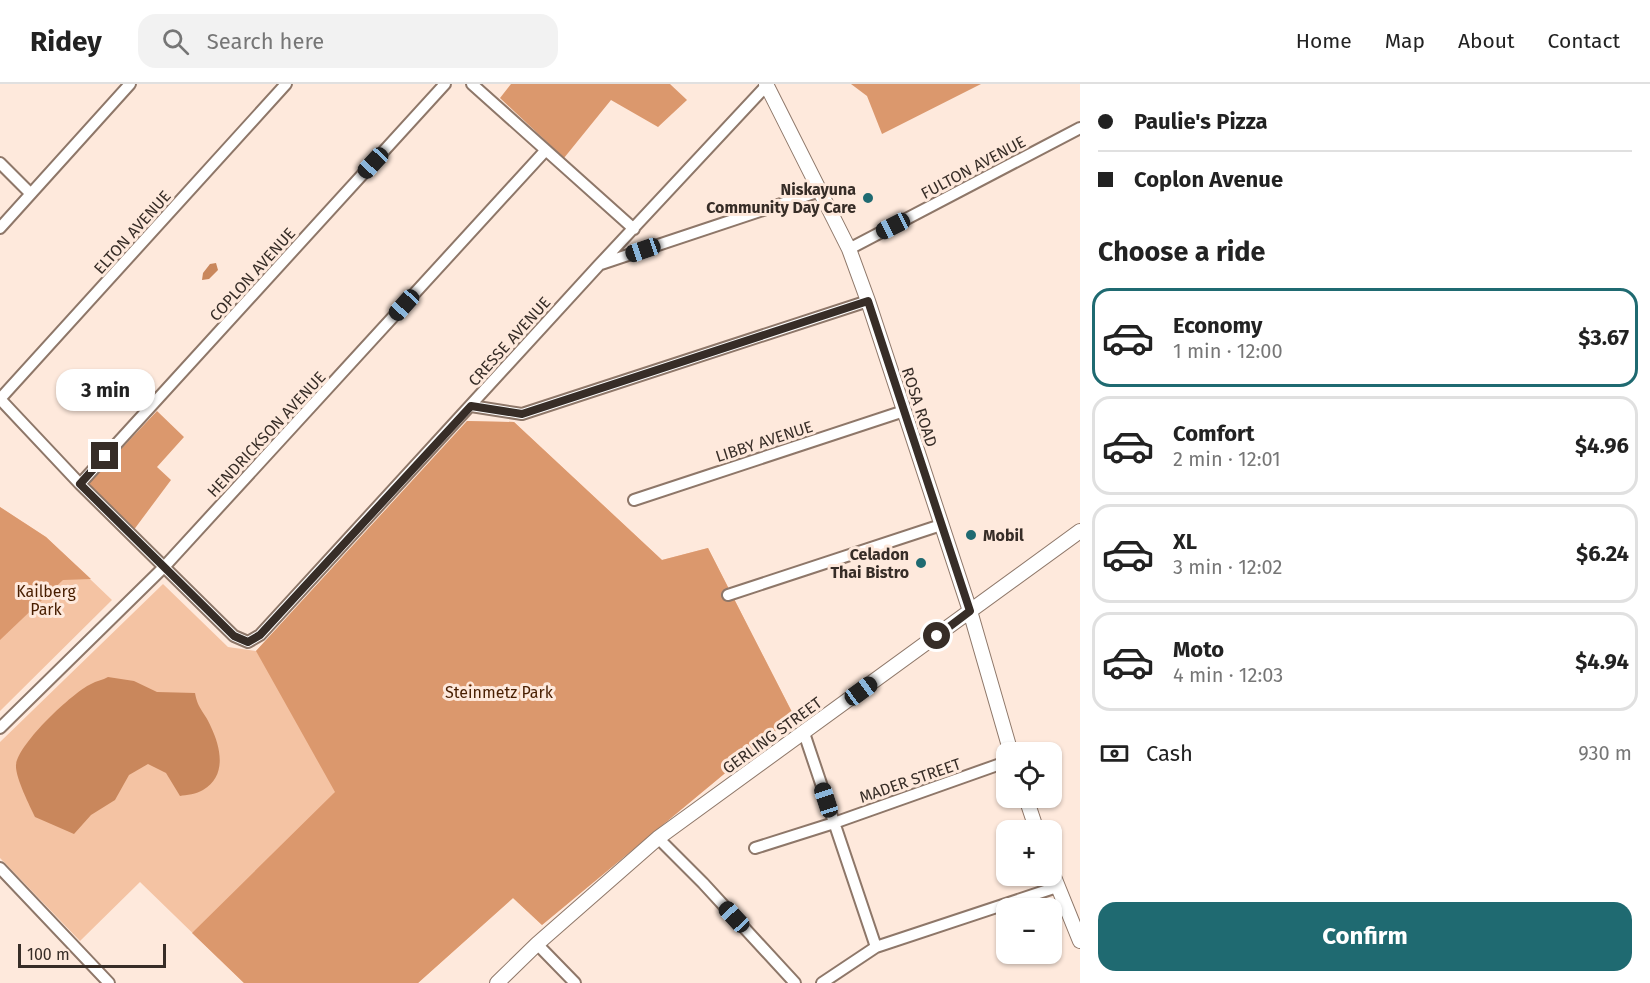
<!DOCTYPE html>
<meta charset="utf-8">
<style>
body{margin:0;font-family:"Fira Sans",sans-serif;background:#f2f2f2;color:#222;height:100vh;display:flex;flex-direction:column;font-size:22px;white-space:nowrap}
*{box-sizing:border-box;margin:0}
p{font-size:20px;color:#767676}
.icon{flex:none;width:33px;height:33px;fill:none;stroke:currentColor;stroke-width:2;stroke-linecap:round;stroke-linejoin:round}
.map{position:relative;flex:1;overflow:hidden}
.panel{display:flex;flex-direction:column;background:#fff;width:570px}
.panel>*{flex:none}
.banner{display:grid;align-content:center;height:132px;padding:0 18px;background:#fff}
.buttons{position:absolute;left:996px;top:658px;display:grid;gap:12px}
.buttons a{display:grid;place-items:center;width:66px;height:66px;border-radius:12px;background:#fff;box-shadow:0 2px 4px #0004;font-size:30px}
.scale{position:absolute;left:18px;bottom:15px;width:148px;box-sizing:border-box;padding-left:6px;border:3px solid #372d27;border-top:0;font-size:16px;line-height:21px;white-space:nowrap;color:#372d27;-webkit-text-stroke:4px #fee9dc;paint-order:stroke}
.end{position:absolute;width:27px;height:27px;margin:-14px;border:8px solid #372d27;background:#fff;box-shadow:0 0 0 3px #fff}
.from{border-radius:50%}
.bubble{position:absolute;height:42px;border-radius:18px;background:#fff;box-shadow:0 2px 4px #0004;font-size:20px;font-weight:700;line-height:42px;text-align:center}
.car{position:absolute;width:18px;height:36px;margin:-18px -9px;border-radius:8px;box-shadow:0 0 4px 2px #0007;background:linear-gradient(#222 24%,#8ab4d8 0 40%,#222 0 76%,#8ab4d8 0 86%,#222 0)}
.banner b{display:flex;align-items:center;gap:21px;height:57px;font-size:22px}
.banner b+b{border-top:2px solid #e0e0e0}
.banner i{width:15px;height:15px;background:#222}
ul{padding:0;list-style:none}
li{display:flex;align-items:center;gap:18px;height:99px;margin:0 12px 9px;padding:0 6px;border:3px solid #e0e0e0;border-radius:18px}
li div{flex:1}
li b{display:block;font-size:22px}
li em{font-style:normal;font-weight:700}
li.selected{border-color:#1f6a71}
li>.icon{width:54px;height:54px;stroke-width:1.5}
h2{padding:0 18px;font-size:27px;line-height:72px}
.pay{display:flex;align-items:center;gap:15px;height:66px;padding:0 18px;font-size:22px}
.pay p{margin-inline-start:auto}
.button{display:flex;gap:12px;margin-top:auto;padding:12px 18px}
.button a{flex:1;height:69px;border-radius:18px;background:#1f6a71;color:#fff;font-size:24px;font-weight:700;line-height:69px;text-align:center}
header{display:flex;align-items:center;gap:36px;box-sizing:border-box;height:84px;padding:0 30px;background:#fff;border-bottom:2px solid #e0e0e0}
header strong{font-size:28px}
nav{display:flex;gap:33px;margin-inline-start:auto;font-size:21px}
.search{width:420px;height:54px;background:#f2f2f2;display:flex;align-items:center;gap:15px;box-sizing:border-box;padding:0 21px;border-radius:18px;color:#767676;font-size:22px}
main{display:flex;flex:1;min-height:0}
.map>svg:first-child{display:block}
.green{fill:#f4c3a3}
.forest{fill:#db986d}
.water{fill:#c9875c}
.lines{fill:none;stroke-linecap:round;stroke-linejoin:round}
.minor-casing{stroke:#8e7769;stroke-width:14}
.tertiary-casing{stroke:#8e7769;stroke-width:16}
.minor{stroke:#fff;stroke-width:10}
.tertiary{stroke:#fff;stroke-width:14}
.route{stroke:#372d27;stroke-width:8}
.poi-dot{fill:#1f6a71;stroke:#fee9dc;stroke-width:2}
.labels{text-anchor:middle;stroke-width:6;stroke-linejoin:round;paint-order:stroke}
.street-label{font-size:16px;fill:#372d27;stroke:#fee9dc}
.poi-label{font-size:16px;font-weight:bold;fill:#372d27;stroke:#fee9dc;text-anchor:end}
.park-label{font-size:16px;fill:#481e00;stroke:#fee9dc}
</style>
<header>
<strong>Ridey</strong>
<div class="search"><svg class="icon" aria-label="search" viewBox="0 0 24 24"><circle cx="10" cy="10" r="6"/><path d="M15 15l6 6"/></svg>Search here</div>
<nav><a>Home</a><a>Map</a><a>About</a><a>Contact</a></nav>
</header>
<main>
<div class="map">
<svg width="1080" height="899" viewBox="0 0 1080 899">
<rect width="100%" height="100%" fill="#fee9dc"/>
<path class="green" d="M467,337L514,338L662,476L708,464L794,632L542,841L513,814L418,899H244L140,798L80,857L0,774V658L163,500L228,563L256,567Z
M0,423L46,453L112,516L0,627Z"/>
<path class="forest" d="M511,0H670L687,16L658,43L611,16L564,74L500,14Z
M851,0H981L882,50L867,12Z
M157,327L184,353L157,383L171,396L133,447L87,401Z
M467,337L514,338L662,476L708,464L794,632L542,841L513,814L418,899H244L192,849L335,708L256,567Z
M0,423L46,453L91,495L63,496L0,556Z"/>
<path class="water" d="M216,179L218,186L209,195L202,196L203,189L210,180Z
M108,593L134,597L157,608L195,609C198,626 205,628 211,643C221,664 227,692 203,706C197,710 186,711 180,712L166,689L148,680L129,691L115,716L91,731L74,750L35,733C30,722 15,693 16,681C18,660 72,609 91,600C96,597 103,596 108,593Z"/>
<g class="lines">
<g class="minor-casing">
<path id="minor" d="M472,0L634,145
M0,79L30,109
M0,144L130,0
M849,165L1080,44
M601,180L820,107
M0,315L80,400L234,552L248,558L260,551L599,181L767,1
M0,315L286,0
M471,322L522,330L868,217
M80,400L445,0
M634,416L904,327
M728,511L941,441
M0,644L164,483L545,67
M804,649L876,863
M658,754L703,799L795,899
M755,764L834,739L1006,678
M0,784L109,899
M537,860L575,899
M822,899L876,863L1057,803"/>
</g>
<g class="tertiary-casing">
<path id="tertiary" d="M766,0L849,165L868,217L970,527L1011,669
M1026,714L1037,747
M1052,788L1080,857
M497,899L537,860L658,754L1080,447"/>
</g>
<use href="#minor" class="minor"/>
<use href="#tertiary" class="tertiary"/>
</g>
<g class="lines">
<path class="route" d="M105,372L80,400L234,552L248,558L260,551L471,322L522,330L868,217L970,527L937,552"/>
</g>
<g class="poi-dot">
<circle cx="868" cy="114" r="6"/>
<circle cx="971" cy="451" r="6"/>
<circle cx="921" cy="479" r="6"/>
</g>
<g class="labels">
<g class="street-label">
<text transform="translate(973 83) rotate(-28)" y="6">FULTON AVENUE</text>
<text transform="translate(132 148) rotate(-48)" y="6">ELTON AVENUE</text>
<text transform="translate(252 190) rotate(-48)" y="6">COPLON AVENUE</text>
<text transform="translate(509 257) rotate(-48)" y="6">CRESSE AVENUE</text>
<text transform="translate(920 323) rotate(72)" y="6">ROSA ROAD</text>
<text transform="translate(266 350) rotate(-47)" y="6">HENDRICKSON AVENUE</text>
<text transform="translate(764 357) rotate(-18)" y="6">LIBBY AVENUE</text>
<text transform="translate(772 651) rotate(-36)" y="6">GERLING STREET</text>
<text transform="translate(910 696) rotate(-19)" y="6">MADER STREET</text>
</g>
<g class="poi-label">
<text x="856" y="111">Niskayuna<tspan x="856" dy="18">Community Day Care</tspan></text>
<text x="983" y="457" text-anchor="start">Mobil</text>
<text x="909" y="476">Celadon<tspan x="909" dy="18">Thai Bistro</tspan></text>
</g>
<g class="park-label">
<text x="46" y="513">Kailberg<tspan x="46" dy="18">Park</tspan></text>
<text x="499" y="614">Steinmetz Park</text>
</g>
</g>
</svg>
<div class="buttons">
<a><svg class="icon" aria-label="locate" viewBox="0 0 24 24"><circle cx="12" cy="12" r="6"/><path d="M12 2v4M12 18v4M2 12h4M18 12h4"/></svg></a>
<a>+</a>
<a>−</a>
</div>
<div class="scale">100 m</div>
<i class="end from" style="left:937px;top:552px"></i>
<i class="end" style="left:105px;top:372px"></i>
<div class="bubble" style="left:56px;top:285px;width:99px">3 min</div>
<i class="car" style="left:373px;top:79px;rotate:223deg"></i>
<i class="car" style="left:893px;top:142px;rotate:243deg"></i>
<i class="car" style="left:643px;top:166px;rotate:251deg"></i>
<i class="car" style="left:404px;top:221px;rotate:222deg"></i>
<i class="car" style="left:861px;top:607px;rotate:54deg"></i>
<i class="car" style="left:826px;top:716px;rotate:342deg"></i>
<i class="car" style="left:734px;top:833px;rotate:317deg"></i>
</div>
<section class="panel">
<div class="banner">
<b><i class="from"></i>Paulie's Pizza</b>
<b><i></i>Coplon Avenue</b>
</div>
<h2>Choose a ride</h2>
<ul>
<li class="selected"><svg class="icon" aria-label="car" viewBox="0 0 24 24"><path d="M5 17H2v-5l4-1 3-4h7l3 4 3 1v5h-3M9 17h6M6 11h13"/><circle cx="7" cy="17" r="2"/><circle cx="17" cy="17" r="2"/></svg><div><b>Economy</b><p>1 min · 12:00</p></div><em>$3.67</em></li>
<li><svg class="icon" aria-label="car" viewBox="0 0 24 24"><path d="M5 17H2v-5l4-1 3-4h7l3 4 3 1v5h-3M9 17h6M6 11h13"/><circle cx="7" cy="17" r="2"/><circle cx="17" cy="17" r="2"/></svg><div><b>Comfort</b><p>2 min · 12:01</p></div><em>$4.96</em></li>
<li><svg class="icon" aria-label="car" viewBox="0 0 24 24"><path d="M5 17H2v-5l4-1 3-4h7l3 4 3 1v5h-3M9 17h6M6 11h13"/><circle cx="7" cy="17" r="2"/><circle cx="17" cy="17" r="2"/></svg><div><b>XL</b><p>3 min · 12:02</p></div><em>$6.24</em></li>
<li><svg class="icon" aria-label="car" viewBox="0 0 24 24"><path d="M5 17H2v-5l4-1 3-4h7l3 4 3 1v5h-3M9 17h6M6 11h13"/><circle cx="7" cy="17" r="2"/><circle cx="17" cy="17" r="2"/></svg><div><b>Moto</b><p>4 min · 12:03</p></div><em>$4.94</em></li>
</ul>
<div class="pay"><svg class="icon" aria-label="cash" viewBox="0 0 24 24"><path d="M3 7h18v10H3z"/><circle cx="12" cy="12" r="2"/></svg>Cash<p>930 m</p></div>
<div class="button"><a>Confirm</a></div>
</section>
</main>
